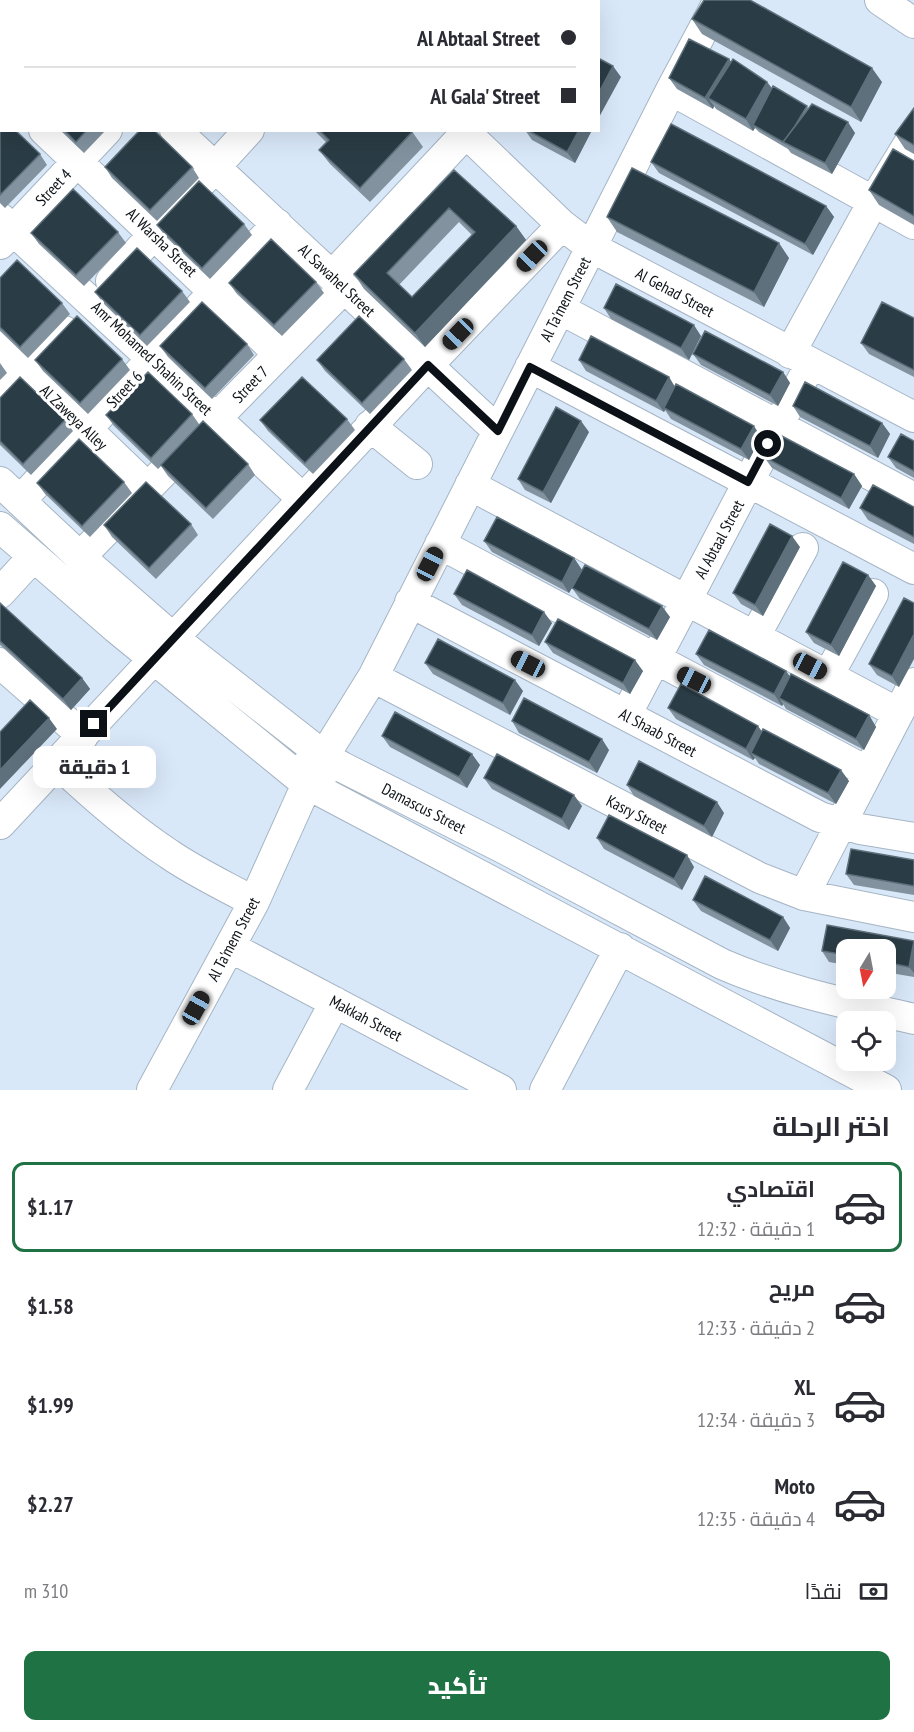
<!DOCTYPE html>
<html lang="ar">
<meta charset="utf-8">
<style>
body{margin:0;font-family:"PT Sans Narrow",Cairo,sans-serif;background:#f2f2f3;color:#2b2b33;direction:rtl;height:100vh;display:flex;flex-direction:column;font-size:22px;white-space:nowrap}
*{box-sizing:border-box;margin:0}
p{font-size:20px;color:#7c7c81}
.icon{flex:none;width:33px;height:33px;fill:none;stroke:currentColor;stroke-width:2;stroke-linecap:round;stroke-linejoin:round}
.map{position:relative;height:1090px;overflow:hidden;direction:ltr}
.panel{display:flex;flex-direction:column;background:#fff;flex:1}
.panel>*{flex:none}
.banner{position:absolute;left:0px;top:0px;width:600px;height:132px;box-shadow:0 6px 24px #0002;direction:rtl;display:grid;align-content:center;height:132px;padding:0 24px;background:#fff}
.needle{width:39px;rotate:190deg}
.fabs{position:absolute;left:836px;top:939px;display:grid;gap:12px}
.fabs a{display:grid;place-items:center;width:60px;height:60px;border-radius:12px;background:#fff;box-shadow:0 6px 24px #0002;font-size:30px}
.end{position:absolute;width:27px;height:27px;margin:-14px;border:8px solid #0b1116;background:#fff;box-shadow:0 0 0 3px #fff}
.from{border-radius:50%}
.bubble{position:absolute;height:42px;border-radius:12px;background:#fff;box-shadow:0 6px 24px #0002;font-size:20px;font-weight:800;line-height:42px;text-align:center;direction:rtl}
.car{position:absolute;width:18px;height:36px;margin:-18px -9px;border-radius:8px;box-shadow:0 0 4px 2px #0007;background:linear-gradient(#222 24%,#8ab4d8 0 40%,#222 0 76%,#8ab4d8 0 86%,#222 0)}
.banner b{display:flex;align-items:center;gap:21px;height:57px;font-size:22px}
.banner b+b{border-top:2px solid #e1e1e2}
.banner i{width:15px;height:15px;background:#2b2b33}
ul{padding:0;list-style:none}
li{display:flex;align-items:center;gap:18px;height:90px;margin:0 12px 9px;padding:0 12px;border:3px solid transparent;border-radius:12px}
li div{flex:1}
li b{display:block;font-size:22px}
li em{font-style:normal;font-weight:800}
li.on{border-color:#1f7244}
li>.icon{width:54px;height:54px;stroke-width:1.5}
h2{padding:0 24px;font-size:27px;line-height:72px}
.pay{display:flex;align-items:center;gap:15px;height:66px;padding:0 24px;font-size:22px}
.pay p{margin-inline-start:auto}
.action{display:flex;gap:12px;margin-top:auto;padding:12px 24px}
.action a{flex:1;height:69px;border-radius:12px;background:#1f7244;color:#fff;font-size:24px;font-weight:800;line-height:69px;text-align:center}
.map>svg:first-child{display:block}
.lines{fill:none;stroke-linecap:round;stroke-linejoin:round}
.minor-casing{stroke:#a5b5c4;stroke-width:32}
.minor{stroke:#fff;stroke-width:30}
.wall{fill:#82929f;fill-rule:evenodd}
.shaded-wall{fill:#5e707b}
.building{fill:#2a3c45;stroke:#5e707b;stroke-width:1.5;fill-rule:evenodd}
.route{stroke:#0b1116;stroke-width:8}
.labels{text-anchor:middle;stroke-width:6;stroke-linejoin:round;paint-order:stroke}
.street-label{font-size:16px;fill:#0b1116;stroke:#fff}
</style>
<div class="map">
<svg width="914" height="1090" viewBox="0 0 914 1090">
<rect width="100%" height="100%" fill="#d9e8f9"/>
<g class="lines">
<g class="minor-casing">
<path id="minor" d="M34,0L36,2
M325,0L327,2
M880,0L914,23
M529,2L531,0
M0,88L2,86
M671,90L914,224
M44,130L279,354
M175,130L498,431
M463,130L562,225L591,247L914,417
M0,218L303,499
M0,244L107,130
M332,276L466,133
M111,281L249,130
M560,309L914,498
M0,346L148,488
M790,353L873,202L914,135
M530,367L914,569
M0,398L64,331
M370,426L417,464
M0,482L80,557L173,638L324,756L342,767L501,847L722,964C784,991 849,1004 914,1019
M470,485L898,713
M20,501L277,224
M0,527L116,628L307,784L886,1090
M440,544L868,772
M80,557L344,288
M0,593L33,557
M410,602L820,817L860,829L914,838
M755,636L803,548
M0,663L83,736
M828,676L873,594
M373,677L760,878L804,895L914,917
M626,715L811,363
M58,763C93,796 128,827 169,854C195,872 225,886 254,902
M322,775L325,768L324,756L373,677L671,90L719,0
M0,824L428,365L562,225
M804,895L914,683
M230,947L501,1090
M152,1090L254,902L307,784L305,771L307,765
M288,1090L335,1002
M545,1090L620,948"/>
</g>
<use href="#minor" class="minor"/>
</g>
<path class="wall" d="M0,0L2,2V79L0,80Z
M692,19L882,82L861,122L702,34Z
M729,59L731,62L767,82L772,88L855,133L832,174L791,153L788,149L759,132L755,128L753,131L716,109L714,106L713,109L677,89L669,78Z
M914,108V154L905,149L895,134Z
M0,116L40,154L47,165L5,208L0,203Z
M60,130H106L84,153Z
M314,130H411L423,147L370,202L330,164L319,150L326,142Z
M525,130H592L575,163L532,140Z
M914,161V225L879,205L869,190Z
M651,162L826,206L834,217L813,255L659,173Z
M105,167H192L199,178L157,221L112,178Z
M454,170L516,226L526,240L425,347L364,289L354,274ZM459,222L472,235L412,297L399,285Z
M607,217L789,258L764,307L617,232Z
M244,224L252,235L210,279L165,236L157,225Z
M118,232L126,243L84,286L39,244L31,233Z
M0,278L62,303L70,314L28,358L0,331Z
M316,282L324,293L282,336L237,294L229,283Z
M182,291L190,302L147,346L103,303L95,292Z
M604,308L701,336L689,360L611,319Z
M914,318V377L869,354L861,343Z
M247,344L254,355L212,399L168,357L160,346Z
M693,354L783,372L790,383L778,406L701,365Z
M122,359L130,370L88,414L43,371L35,360Z
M404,359L412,370L370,414L325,371L317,360Z
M579,360L669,377L675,387L761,437L749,460L671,419L665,410L664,412L586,371Z
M0,363L7,373L0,380Z
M0,398L65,420L73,431L31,475L0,445Z
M793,406L882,423L890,434L878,458L800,417Z
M192,414L199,424L248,464L255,475L213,519L168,476L161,466L158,469L114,426L106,415Z
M347,419L355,430L313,474L268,431L260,420Z
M589,432L551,503L525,490L518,479Z
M914,441V478L896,468L888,457Z
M764,457L854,474L862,486L849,509L772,468Z
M124,482L132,493L90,537L45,494L37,483Z
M914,507V544L868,520L860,508Z
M191,524L198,535L156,579L112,537L104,525Z
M484,541L574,558L582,570L569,593L492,552Z
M800,547L763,616L741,604L733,593Z
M868,575L876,586L839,656L814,643L806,632Z
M572,588L670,617L657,640L580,599Z
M454,594L552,623L539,646L462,605Z
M904,598L899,687L877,675L869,664Z
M0,603L82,678L90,689L71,710L0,645Z
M545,642L643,671L630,694L553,653Z
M696,654L790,676L869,715L876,727L864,750L786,709L783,704L782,706L704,665Z
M425,663L523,691L510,715L433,674Z
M668,708L762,731L849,781L836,804L759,764L755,758L753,760L676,719Z
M512,721L609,750L597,773L519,733Z
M382,736L480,765L467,788L390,747Z
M484,778L582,806L569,830L492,789Z
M627,785L724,813L712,837L634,796Z
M597,838L694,867L682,890L604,849Z
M914,860V895L854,885L846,874Z
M693,900L783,917L790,928L778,951L701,911Z
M914,941V977L885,972V950H846V965L829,962L822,951Z"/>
<path class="shaded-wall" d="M445,0H452L453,2H443Z
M729,59L737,70L708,98L714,106L713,109L705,98Z
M613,66L621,77L598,119V94Z
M872,68L882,82L861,122L851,107Z
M767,82L775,93L753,125L755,128L753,131L746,119Z
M848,122L855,133L832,174L825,163Z
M579,130H592L575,163L567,152Z
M826,206L834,217L813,255L805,244Z
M516,226L526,240L425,347L415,333Z
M779,243L789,258L764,307L754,292Z
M694,325L701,336L689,360L681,348Z
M783,372L790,383L778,406L770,395Z
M669,377L676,389L664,408L665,410L664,412L656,401Z
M581,421L589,432L551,503L543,492Z
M882,423L890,434L878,458L870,446Z
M754,426L761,437L749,460L741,449Z
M854,474L862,486L849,509L841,498Z
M792,536L800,547L763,616L755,605Z
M574,558L582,570L569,593L562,582Z
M868,575L876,586L839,656L831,645Z
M662,606L670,617L657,640L649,629Z
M544,612L552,623L539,646L532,635Z
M914,634V659L899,687L892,676Z
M635,660L643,671L630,694L623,683Z
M786,671L794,682L779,698L783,704L782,706L774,694Z
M82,678L90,689L71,710L63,699Z
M515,680L523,691L510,715L503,703Z
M869,715L876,727L864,750L856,739Z
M49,718L57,729L0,789V770Z
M758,726L766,737L751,753L755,758L753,760L746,749Z
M602,739L609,750L597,773L589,762Z
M472,754L480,765L467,788L459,777Z
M841,770L849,781L836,804L828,793Z
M574,795L582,806L569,830L562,819Z
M717,802L724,813L712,837L704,826Z
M687,855L694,867L682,890L674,879Z
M783,917L790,928L778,951L770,940Z
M914,941V973L909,967Z"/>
<path class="building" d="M0,0H6L8,2H2V60L0,61Z
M177,0H243L242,2H176Z
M247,0H273L275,2H245Z
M344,0H389L390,2H343Z
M401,0H445L443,2H402Z
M556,0H571V1L554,2Z
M704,0H750L872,68L851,107L692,19Z
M689,39L729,59L705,98L669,78Z
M598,58L613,66L598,94Z
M733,59L767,82L746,119L708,98Z
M773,86L807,106L795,126L783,142L753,125Z
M812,104L848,122L825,163L783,142Z
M914,108V145L895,134Z
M0,116L2,117V130H15L40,154L0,195Z
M671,124L826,206L805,244L651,162Z
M64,130H87L76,142Z
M140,130H154L192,167L150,210L105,167Z
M319,130H411L412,132L360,188L319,150L329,140Z
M527,130H579L567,152Z
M893,149L914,161V216L869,190Z
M632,168L779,243L754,292L607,217Z
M454,170L516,226L415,333L354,274ZM449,208L475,232L412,297L387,273Z
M199,181L244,224L202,268L157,225Z
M73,189L118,232L76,275L31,233Z
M271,239L316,282L274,325L229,283Z
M137,248L182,291L140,335L95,292Z
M17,260L62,303L20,347L0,327V278Z
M616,284L694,325L681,348L604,308Z
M202,302L247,344L205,388L160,346Z
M882,302L914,318V370L861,343Z
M77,316L122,359L80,403L35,360Z
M359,316L404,359L362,403L317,360Z
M705,331L783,372L770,395L693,354Z
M591,336L669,377L656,401L579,360Z
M148,372L192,414L151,458L106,415Z
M20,377L65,420L23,464L0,441V398Z
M302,377L347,419L305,463L260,420Z
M805,382L882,423L870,446L793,406Z
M676,384L754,426L741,449L664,408Z
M556,407L581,421L543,492L518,479Z
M203,421L248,464L206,508L161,465Z
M776,433L854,474L841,498L764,457Z
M901,434L914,441V471L888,457Z
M79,439L124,482L82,526L37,483Z
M146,482L191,524L149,568L104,525Z
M873,485L914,507V537L860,508Z
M497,517L574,558L562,582L484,541Z
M770,524L792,536L755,605L733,593Z
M843,562L868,575L831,645L806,632Z
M585,565L662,606L649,629L572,588Z
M467,570L544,612L532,635L454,594Z
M904,598L914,603V634L892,676L869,664Z
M0,603L82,678L63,699L0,641Z
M558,619L635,660L623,683L545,642Z
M709,630L786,671L774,694L696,654Z
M438,639L515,680L503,703L425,663Z
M791,674L869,715L856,739L779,698Z
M681,684L758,726L746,749L668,708Z
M524,698L602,739L589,762L512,721Z
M30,700L49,718L0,770V732Z
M395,712L472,754L459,777L382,736Z
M763,729L841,770L828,793L751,753Z
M497,754L574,795L562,819L484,778Z
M639,761L717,802L704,826L627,785Z
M609,815L687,855L674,879L597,838Z
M851,849L914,860V886L846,874Z
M705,876L783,917L770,940L693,900Z
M827,925L914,941L909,967L885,962V950H846V955L822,951Z"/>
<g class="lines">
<path class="route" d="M94,724L428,365L498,431L530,367L748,482L768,444"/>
</g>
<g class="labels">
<g class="street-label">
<text transform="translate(53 187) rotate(-47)" y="6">Street 4</text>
<text transform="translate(162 242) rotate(44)" y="6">Al Warsha Street</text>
<text transform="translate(337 280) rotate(43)" y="6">Al Sawahel Street</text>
<text transform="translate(675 292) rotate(28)" y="6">Al Gehad Street</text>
<text transform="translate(565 299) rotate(-63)" y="6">Al Ta'mem Street</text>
<text transform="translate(152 358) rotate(43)" y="6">Amr Mohamed Shahin Street</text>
<text transform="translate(250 384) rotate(-46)" y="6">Street 7</text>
<text transform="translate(124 389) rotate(-47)" y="6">Street 6</text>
<text transform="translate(74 417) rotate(44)" y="6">Al Zaweya Alley</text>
<text transform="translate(719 539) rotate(-62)" y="6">Al Abtaal Street</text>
<text transform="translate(658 732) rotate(28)" y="6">Al Shaab Street</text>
<text transform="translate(424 808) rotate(27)" y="6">Damascus Street</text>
<text transform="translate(637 814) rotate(27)" y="6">Kasry Street</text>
<text transform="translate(233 939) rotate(-62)" y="6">Al Ta'mem Street</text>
<text transform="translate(366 1018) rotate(28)" y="6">Makkah Street</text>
</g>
</g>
</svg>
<div class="fabs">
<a><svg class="needle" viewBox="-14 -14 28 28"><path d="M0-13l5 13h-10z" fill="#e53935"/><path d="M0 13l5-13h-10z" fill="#7c7c81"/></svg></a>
<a><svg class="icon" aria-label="locate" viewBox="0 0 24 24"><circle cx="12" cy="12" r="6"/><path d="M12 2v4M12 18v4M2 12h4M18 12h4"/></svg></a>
</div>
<i class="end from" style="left:768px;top:444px"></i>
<i class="end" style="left:94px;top:724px"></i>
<div class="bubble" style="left:33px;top:746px;width:123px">1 دقيقة</div>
<i class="car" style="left:532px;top:256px;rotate:224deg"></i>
<i class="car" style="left:458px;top:334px;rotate:224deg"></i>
<i class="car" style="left:430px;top:564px;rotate:27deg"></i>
<i class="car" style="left:528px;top:664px;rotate:297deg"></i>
<i class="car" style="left:810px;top:666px;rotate:118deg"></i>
<i class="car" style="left:694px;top:680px;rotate:297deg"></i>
<i class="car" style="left:196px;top:1008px;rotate:29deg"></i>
<div class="banner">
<b><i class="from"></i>Al Abtaal Street</b>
<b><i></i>Al Gala' Street</b>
</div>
</div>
<section class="panel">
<h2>اختر الرحلة</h2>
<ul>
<li class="on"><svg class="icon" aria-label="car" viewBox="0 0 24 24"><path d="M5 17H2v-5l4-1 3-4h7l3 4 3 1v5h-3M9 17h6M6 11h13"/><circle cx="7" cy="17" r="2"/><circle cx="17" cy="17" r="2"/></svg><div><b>اقتصادي</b><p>1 دقيقة · 12:32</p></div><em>$1.17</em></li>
<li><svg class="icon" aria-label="car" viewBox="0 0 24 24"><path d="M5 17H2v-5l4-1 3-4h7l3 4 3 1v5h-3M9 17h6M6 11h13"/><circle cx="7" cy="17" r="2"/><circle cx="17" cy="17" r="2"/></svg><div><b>مريح</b><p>2 دقيقة · 12:33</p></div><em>$1.58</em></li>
<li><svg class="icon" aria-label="car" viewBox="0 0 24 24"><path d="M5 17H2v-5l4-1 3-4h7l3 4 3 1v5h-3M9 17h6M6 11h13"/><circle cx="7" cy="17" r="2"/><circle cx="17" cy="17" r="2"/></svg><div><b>XL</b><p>3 دقيقة · 12:34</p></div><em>$1.99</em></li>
<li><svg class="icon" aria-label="car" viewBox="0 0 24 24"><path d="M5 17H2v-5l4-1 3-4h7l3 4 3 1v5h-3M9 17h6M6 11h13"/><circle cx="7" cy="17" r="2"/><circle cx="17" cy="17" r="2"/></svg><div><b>Moto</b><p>4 دقيقة · 12:35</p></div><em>$2.27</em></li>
</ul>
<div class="pay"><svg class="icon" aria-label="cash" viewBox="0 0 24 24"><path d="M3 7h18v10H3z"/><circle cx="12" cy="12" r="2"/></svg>نقدًا<p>310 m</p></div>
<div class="action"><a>تأكيد</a></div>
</section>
